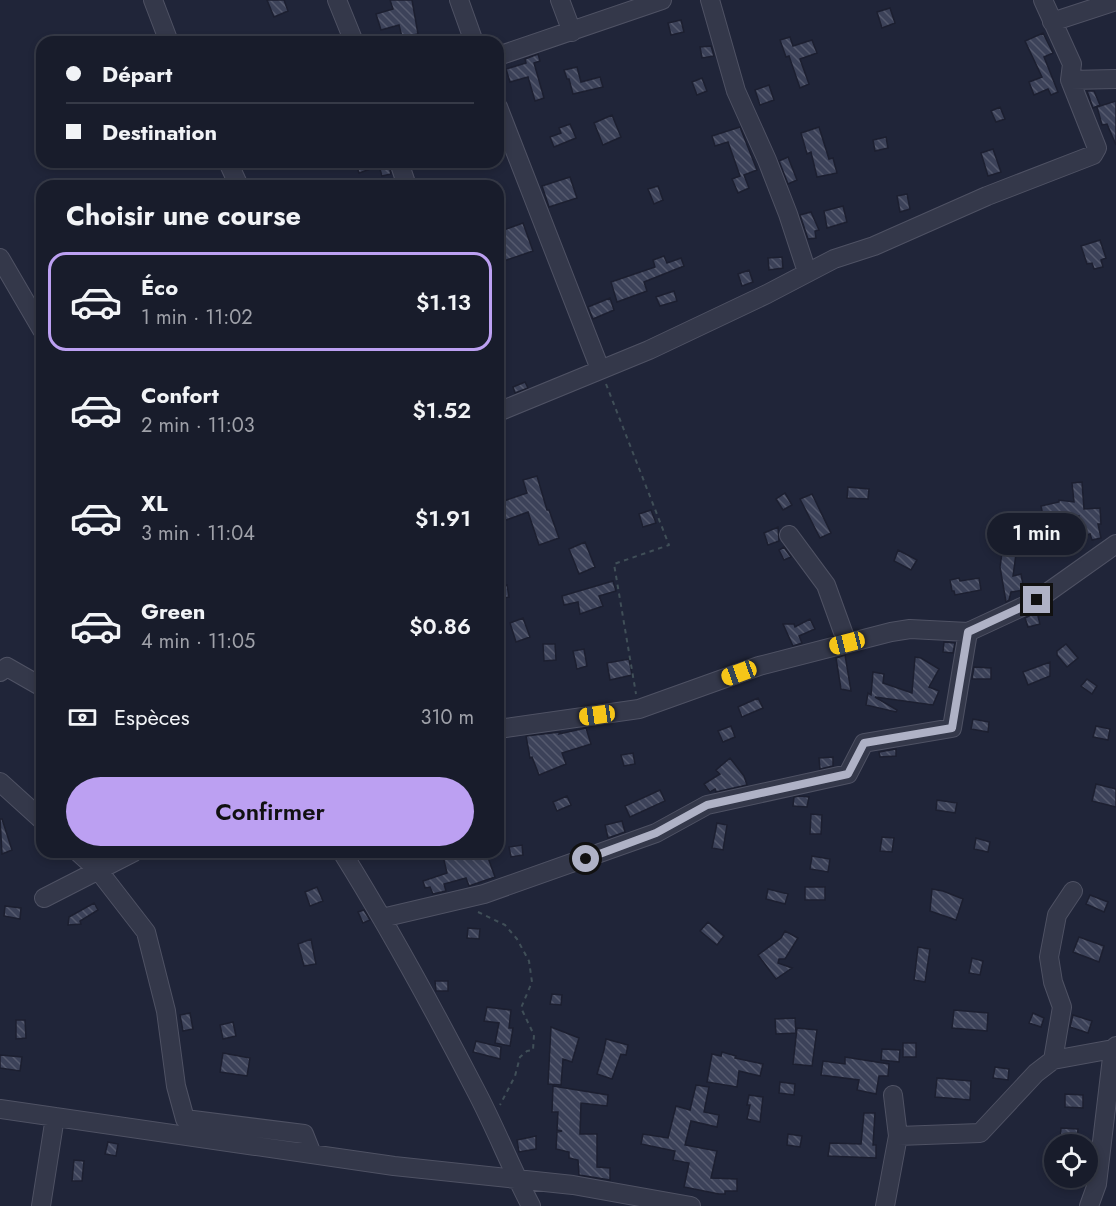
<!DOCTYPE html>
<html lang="fr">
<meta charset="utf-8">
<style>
body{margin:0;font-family:Jost,sans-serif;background:#212533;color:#f1f3f6;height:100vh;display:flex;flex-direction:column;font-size:22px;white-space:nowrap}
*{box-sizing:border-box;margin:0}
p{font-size:20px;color:#9fa1a9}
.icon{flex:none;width:33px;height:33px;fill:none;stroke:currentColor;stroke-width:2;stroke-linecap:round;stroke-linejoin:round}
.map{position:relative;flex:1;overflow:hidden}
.details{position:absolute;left:36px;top:180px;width:468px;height:678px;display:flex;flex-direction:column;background:#181c2b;border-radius:18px;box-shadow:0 3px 9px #0003,0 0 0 2px #363a47}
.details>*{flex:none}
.guide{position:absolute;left:36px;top:36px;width:468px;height:132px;border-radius:18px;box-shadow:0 3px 9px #0003,0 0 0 2px #363a47;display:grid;align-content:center;height:132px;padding:0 30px;background:#181c2b}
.buttons{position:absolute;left:1044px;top:1134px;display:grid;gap:12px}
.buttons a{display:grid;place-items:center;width:54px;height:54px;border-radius:50%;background:#181c2b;box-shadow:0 3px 9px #0003,0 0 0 2px #363a47;font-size:30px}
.end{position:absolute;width:27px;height:27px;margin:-14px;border:8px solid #afb2c6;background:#111;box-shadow:0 0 0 3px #111}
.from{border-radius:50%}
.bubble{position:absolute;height:42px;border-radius:21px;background:#181c2b;box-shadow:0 3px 9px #0003,0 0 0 2px #363a47;font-size:20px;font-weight:600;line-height:42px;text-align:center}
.car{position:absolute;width:18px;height:36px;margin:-18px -9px;border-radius:8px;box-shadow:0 0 4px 2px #0007;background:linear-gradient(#f5c518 24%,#345 0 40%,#f5c518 0 76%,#345 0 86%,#f5c518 0)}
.guide b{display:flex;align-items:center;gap:21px;height:57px;font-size:22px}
.guide b+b{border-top:2px solid #363a47}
.guide i{width:15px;height:15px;background:#f1f3f6}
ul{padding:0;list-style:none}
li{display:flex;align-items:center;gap:18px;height:99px;margin:0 12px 9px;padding:0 18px;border:3px solid transparent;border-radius:18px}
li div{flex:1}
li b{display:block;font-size:22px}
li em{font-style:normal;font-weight:600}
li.on{border-color:#bca0f2}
li>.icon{width:54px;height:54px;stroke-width:1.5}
h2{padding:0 30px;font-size:27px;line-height:72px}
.pay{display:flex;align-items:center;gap:15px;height:66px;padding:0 30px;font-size:22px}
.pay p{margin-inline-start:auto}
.action{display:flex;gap:12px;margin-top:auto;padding:12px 30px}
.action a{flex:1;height:69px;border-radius:36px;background:#bca0f2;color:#111;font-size:24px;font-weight:600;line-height:69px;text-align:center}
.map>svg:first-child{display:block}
.building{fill:url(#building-back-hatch);stroke:#1c1f30;stroke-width:1.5}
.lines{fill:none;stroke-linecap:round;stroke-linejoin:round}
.minor-casing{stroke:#4f5264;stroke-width:20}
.path{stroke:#404f58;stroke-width:2;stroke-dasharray:4.5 4.5;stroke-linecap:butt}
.minor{stroke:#34384a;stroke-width:18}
.route{stroke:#afb2c6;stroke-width:8}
</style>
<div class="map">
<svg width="1116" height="1206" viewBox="0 0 1116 1206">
<defs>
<pattern id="building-back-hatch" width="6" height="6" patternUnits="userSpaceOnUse" patternTransform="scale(1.5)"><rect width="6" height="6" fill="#3c4259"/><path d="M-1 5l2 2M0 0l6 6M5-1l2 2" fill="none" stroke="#565b6f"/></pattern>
</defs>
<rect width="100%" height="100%" fill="#202539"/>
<path class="building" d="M267,0H284L288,11L274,17Z
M390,0H412L418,34L402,37L399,25L381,30L376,14L393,9Z
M890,8L895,23L882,28L877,12Z
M681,20L684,32L671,35L668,23Z
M1043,33L1053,53L1044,57L1058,92L1051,95L1048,89L1034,95L1029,82L1042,77L1025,41Z
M790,37L793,46L812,40L817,53L800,59L809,84L800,88L789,56L786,57L780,40Z
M711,46L714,56L702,58L700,47Z
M538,54L540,61L534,63L544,98L535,101L528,77L510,82L506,69L526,63L525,59Z
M577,67L581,82L600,77L603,87L573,94L569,79H567L564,70Z
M702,78L707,91L697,95L692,82Z
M769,85L774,100L760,105L755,90Z
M1087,91H1094L1100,105L1093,108Z
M1116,101V145L1107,124L1102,125L1097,107Z
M1000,107L1005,119L996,122L991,111Z
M612,115L621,137L603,145L594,123Z
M570,124L576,138L554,147L550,137L561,133L559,128Z
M740,127L757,170L744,175L749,188L738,193L732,179L740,176L728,142L715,146L712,136Z
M819,127L829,159L833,158L837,173L817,177L811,152L807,154L801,133Z
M886,137L888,148L875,151L873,140Z
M993,149L1001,172L988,176L981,153Z
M788,157L797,180L788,184L779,161Z
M355,162H388L391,174L382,176L379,166L359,173Z
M570,177L577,198L549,207L542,186Z
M658,186L663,200L654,204L648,189Z
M907,194L910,209L900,212L897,196Z
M843,206L847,222L827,228L824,211Z
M811,212L819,230L815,231L816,238L808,239L800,215Z
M523,223L533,251L498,263V232Z
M1100,240L1106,258L1101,260L1103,267L1094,269L1092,263L1087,264L1081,246Z
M664,256L667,263L681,258L684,266L644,282L647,291L617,302L611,282L655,267L653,260Z
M782,257L783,268L769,270L768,258Z
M749,270L753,282L742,286L738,274Z
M674,291L677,301L660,306L656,297Z
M610,298L614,310L593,319L588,307Z
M525,382L528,388L515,393L513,387Z
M537,476L547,510H549L559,538L539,545L528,512L498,523V503L527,493L523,480Z
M1082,482L1084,509L1100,508L1101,524H1098L1101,538L1092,540L1090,534L1083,536L1079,516L1060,513L1056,545L1039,543L1040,537L1024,535L1026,518L1044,520L1041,506L1059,502V500L1074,502L1072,483Z
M848,487L869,489L868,499L847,498Z
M785,493L792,505L783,510L776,499Z
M812,494L831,533L820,538L800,499Z
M651,510L656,523L643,527L639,514Z
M778,527L779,541L768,545L764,533Z
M585,542L595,567L579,574L569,549Z
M784,547L791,557L784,560L779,550Z
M898,550L917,560L911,570L894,561Z
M1002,553L1016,554L1013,576L1021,574L1024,590L1011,592L1009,600L1006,602L1000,567Z
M959,578L960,581L979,578L981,590L955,595L954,591H952L950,580Z
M613,581L616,591L599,596L603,606L580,614L578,602L564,605L562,596Z
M507,585L509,597L498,599V587Z
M1037,612L1040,624L1028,627L1025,618Z
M523,618L530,637L516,642L510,623Z
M810,619L815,629L799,636L802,643L793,646L783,624H794L795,627Z
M944,642L955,643L953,653L943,652Z
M543,644H555L556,660L544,661Z
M1066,644L1078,658L1067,667L1057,655V651Z
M584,649L587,666L577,669L573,651Z
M845,655L851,691L841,689L836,658Z
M915,657L921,658L939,669L929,687L939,691L933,705L875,697L897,710L896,712L866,705L868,693L871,695L873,672L884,674L883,683L912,693Z
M629,659L632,675L610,680L607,663Z
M1050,662V676L1028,685L1023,672Z
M974,667L991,668V679H972Z
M1087,679L1097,686L1092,694L1081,686Z
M758,698L763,708L742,717L738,707Z
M973,719L989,722L988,732L971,729Z
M731,726L735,737L723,742L718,731Z
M1096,726L1110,729L1108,740L1093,737Z
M586,728L591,744L562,753L566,764L539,775L532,757L530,758L526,736L560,732L559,734Z
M896,749V756L880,757L879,752Z
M633,753L635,764L624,766L621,755Z
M833,757V766L820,769L819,758Z
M730,758L744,776L747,785L716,792L715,789L710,792L704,784L720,774L716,770Z
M1096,784L1116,789V807L1092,801Z
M660,790L665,801L630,817L625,806Z
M567,796L571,805L557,811L553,802Z
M800,796L809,797L807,807L793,806L794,797Z
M937,800L957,803L955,813L936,810Z
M811,814L822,815L821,834H810Z
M0,819H2L12,850L2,854Z
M622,821L625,832L608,838L605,825Z
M717,823L727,825L723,850L712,848Z
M882,837L894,838L892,852L880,851Z
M976,838L990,842L988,852L974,849Z
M522,845L523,855L511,857L509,847Z
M442,852H453L456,859L476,852H486L495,877L469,886L466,878L444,884L446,891L433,894L430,887L425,888L423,881L447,873Z
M812,856L830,859L828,872L810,869Z
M317,887L323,901L310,906L305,892Z
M805,887H825V900H805Z
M768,889L788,894L785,904L766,899Z
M932,889L943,891L963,899L956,920L930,911Z
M1090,895L1108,902L1104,912L1086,904Z
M94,903L98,910L80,921L81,924L68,925L69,917Z
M5,906L21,908L20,919L4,916Z
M364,910L370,920L363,923L358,912Z
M708,922L724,936L717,945L700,931Z
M468,928L480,929L479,939L467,938Z
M785,931L798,938L785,959H779L778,963L792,968L776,979L758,955L781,938Z
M1079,937L1104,946L1099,962L1073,952Z
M311,939L316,964L304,966L298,944Z
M918,947L930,949L925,982L914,980Z
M972,958L983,961L980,975L969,973Z
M435,981H448V991H436Z
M552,994L562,995L561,1005L550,1004Z
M487,1007L511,1010L509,1028H513L510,1046L495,1043L499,1023L484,1021Z
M954,1010L988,1013L987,1031L952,1028Z
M190,1013L193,1029L183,1031L180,1015Z
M1033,1013L1044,1018L1041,1027L1029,1023Z
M1073,1015L1092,1021L1088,1033L1070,1027Z
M795,1018L796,1033L776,1034L775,1019Z
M16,1020H25L26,1038L16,1039Z
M233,1022L236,1036L223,1039L220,1025Z
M551,1027L579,1038L572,1062L563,1059L561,1085L548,1084Z
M797,1028L817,1030L812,1066L793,1064Z
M606,1039L628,1045L626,1055L621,1054L612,1079L597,1074L604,1050Z
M476,1041L501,1047L500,1059L473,1052Z
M903,1043H916V1057H903Z
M882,1049L900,1050L899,1062L881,1060Z
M722,1052L736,1056L735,1058L763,1064L760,1076L739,1071L737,1087L707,1082L712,1054L721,1056Z
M223,1053L250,1058L247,1076L220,1072Z
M0,1055L22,1057L20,1071L0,1068Z
M845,1057L889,1064L888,1076H879L876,1094L857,1090L859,1080L821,1075L823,1061L845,1064Z
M995,1067L1009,1069L1008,1080L993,1078Z
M937,1078L971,1081L970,1100L935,1097Z
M780,1082L795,1084L794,1095L779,1093Z
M696,1085L709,1087L704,1112L719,1115L717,1127L691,1121L685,1145L717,1151L711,1178L737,1179V1191H725V1194H719L684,1187L689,1163L673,1160L675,1151L641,1144L643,1134L668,1138L676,1106L690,1110Z
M553,1086L608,1095L607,1106L581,1103L580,1134H597V1167L610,1168V1180L579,1175L578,1160L569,1158V1152L556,1149L557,1132L562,1131L557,1130L558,1112H552Z
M1065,1094L1083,1095V1108L1065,1107Z
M749,1095L763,1097L760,1122L747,1119L750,1105H747Z
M864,1113H875L873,1145H876V1158L828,1156L830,1143L861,1144Z
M1061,1128L1078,1129L1077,1141L1060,1140Z
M788,1134L802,1136L800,1147L787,1145Z
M536,1136V1149L519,1152L517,1140Z
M108,1142L118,1144L116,1156L105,1154Z
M74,1160L84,1161L82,1181H72Z"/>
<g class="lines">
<g class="minor-casing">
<path id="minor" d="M153,0L169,42
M337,0L354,42
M459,0L474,42
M560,0L572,32
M710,0L736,91L767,160L788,214L807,272
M1052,22L1116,1
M498,56L662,0
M1070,80L1116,79
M498,107L600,369
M228,162L239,186
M399,162L407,186
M0,258L42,330
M498,412L649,350L767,294L834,259L874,246L987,196L1093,155L1097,148L1070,80L1072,64L1043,0
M789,535L826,585L847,643
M0,672L7,667L42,687
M498,729L639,709L759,666L891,632L910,629L968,632L1037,600L1116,544
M0,782L42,820
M78,852L98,870L146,932L166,1011L176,1086L185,1119L304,1134L312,1154
M342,852C390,929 434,1010 476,1091C496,1129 511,1168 531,1206
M44,898L134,852
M382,918L484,894L656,833L707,805L848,774L864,743L952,728L968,632
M1053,1060L1062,1007L1053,982L1049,957L1057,915L1073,891
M893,1095L898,1136
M0,1109L394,1166L573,1185L691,1206
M41,1206L55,1117
M885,1206L898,1136L980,1133L1036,1073L1053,1060L1113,1049
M1089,1206L1097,1184L1113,1049L1116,1046"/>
</g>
<path class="path" d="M606,384L669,545L614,564L636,694
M478,912L505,925L517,939L529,961L532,982L521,1008L534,1035L533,1050L527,1051L520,1057L515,1076L500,1105"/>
<use href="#minor" class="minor"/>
</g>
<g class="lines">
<path class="route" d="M586,859L656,833L707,805L848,774L864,743L952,728L968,632L1037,600"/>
</g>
</svg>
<div class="buttons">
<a><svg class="icon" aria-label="locate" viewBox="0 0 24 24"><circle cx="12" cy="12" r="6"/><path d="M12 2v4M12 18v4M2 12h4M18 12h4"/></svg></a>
</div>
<i class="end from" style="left:586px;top:859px"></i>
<i class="end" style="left:1037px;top:600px"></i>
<div class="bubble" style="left:987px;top:513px;width:99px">1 min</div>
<i class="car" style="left:847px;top:643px;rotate:256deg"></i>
<i class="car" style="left:739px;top:673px;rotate:250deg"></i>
<i class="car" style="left:597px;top:715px;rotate:262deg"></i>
<div class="guide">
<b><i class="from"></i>Départ</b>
<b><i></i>Destination</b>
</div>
<section class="details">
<h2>Choisir une course</h2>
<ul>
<li class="on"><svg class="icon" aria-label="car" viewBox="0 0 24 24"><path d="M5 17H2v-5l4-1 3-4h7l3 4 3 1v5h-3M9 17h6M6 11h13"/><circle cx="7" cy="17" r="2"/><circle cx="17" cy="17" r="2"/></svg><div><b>Éco</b><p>1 min · 11:02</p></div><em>$1.13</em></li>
<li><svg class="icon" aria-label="car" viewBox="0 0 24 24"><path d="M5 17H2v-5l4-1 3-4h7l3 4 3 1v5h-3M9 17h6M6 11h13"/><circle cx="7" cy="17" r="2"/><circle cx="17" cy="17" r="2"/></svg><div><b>Confort</b><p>2 min · 11:03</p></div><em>$1.52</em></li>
<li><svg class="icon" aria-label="car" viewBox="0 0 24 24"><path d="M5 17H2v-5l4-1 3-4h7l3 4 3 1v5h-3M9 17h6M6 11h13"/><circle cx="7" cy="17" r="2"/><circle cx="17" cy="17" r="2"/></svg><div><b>XL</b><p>3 min · 11:04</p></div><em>$1.91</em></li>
<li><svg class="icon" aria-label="car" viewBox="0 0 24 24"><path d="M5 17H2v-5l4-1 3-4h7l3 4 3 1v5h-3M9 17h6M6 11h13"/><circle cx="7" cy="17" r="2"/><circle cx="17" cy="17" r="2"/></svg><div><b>Green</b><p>4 min · 11:05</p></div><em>$0.86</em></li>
</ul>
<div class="pay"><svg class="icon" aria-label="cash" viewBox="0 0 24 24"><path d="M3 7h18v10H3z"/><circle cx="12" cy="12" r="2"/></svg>Espèces<p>310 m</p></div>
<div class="action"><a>Confirmer</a></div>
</section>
</div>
